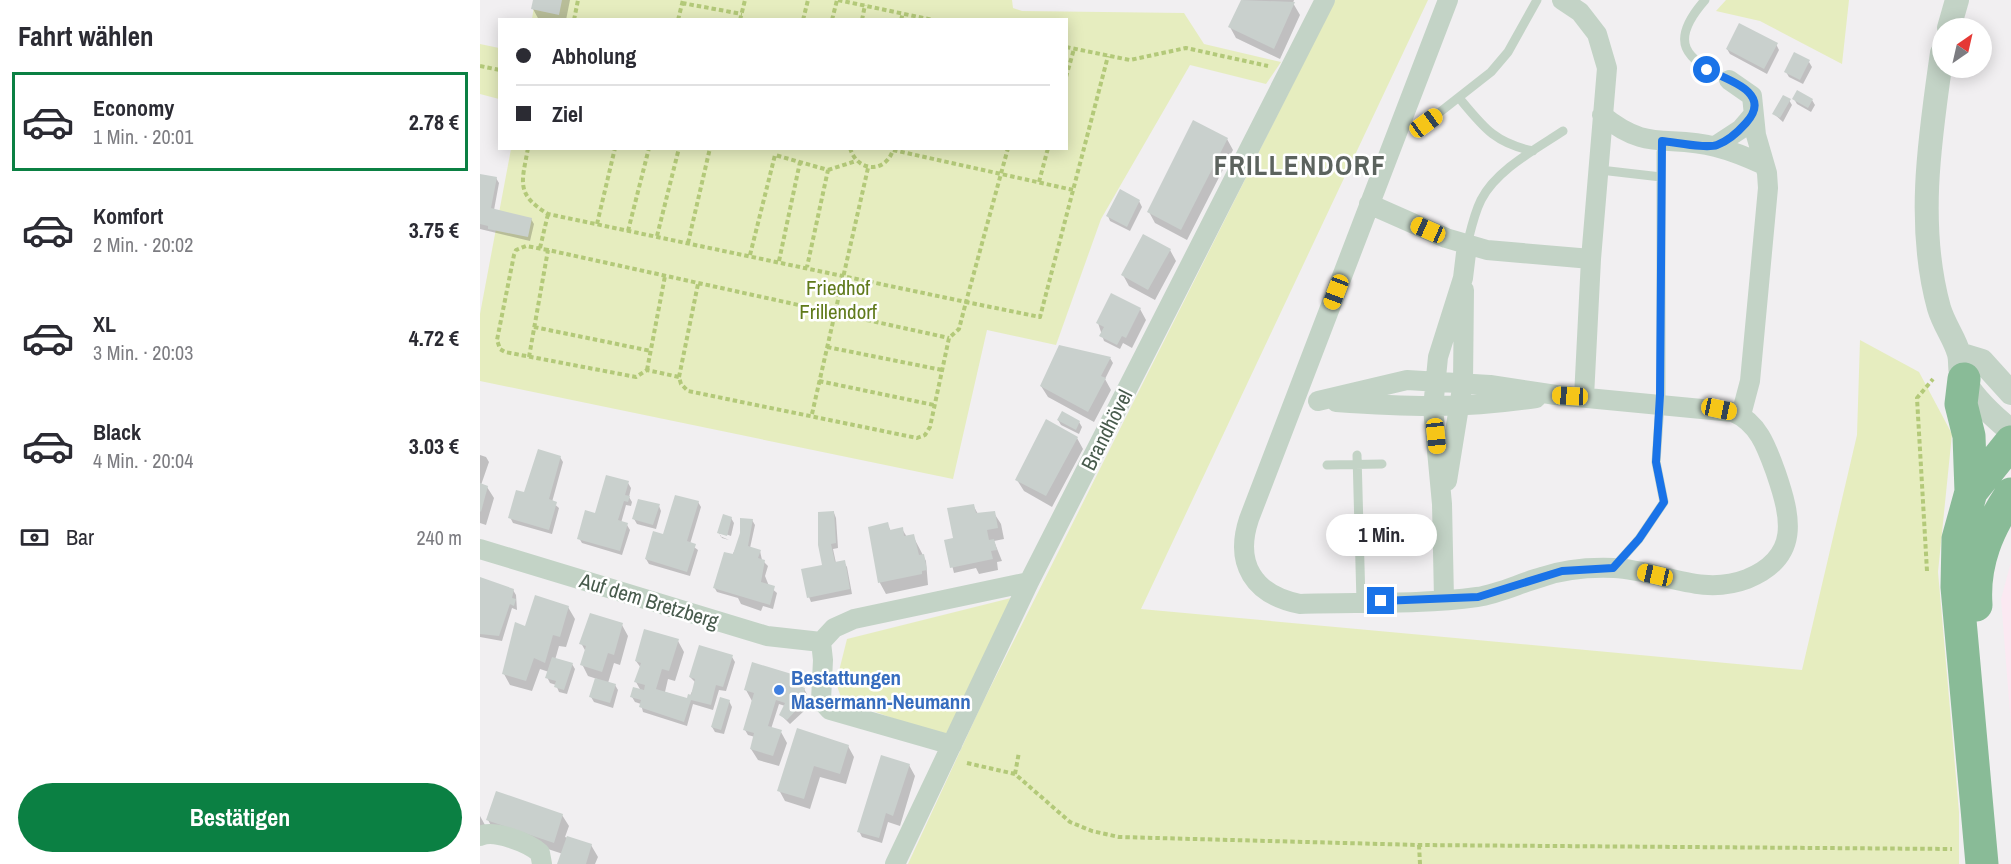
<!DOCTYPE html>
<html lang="de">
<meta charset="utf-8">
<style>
body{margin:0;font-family:"Archivo Narrow",sans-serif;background:#f2f2f3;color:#2b2b33;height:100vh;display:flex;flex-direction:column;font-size:22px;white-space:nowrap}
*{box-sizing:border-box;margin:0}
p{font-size:20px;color:#7c7c81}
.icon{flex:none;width:33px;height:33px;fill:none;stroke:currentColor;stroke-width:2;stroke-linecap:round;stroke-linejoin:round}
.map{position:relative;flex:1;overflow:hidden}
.side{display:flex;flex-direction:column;background:#fff;width:480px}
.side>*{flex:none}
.guide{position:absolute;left:18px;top:18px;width:570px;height:132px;border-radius:0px;box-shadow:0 3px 15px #0003;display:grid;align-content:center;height:132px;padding:0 18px;background:#fff}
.needle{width:39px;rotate:34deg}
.controls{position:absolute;left:1452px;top:18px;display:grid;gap:12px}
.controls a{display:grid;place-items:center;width:60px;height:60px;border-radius:50%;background:#fff;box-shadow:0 3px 15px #0003;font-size:30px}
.end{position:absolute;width:27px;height:27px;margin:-14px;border:8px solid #1a73e8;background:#fff;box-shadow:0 0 0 3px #fff}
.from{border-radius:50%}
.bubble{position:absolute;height:42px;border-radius:21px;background:#fff;box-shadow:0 3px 15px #0003;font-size:20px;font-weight:700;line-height:42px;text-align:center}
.car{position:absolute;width:18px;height:36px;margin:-18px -9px;border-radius:8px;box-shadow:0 0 4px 2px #0007;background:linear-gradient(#f5c518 24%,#345 0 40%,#f5c518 0 76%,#345 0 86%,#f5c518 0)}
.guide b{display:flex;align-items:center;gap:21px;height:57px;font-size:22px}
.guide b+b{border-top:2px solid #e1e1e2}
.guide i{width:15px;height:15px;background:#2b2b33}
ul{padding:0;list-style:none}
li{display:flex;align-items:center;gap:18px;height:99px;margin:0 12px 9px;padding:0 6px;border:3px solid transparent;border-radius:0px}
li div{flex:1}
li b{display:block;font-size:22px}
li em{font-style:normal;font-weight:700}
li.active{border-color:#0b8043}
li>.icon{width:54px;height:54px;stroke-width:1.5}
h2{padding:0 18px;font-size:27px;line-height:72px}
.pay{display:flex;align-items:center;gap:15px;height:66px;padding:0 18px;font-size:22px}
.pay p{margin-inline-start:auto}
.button{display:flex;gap:12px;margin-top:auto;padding:12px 18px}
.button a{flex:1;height:69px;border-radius:36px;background:#0b8043;color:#fff;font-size:24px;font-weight:700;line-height:69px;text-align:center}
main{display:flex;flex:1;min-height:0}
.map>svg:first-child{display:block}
.commercial{fill:#fbe9f2}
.green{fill:#e6edbf}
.shadow{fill:#0003}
.building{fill:#c9d0cd}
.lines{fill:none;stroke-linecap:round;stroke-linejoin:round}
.path{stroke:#b3c979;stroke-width:4;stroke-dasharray:4.5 3;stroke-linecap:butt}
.service{stroke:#c3d3c6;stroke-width:9}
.minor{stroke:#c3d3c6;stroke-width:20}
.tertiary{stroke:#c3d3c6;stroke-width:24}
.motorway{stroke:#89bb97;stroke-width:33}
.route{stroke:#1a73e8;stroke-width:8}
.shop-dot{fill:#3f7fe0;stroke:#fff;stroke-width:2}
.labels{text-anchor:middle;stroke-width:5;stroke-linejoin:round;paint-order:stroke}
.park-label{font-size:21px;fill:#607a1b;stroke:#fff}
.street-label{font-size:21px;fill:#485b4d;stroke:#fff}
.shop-label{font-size:21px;font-weight:bold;fill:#366cbe;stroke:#fff;text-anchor:start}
.district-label{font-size:27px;font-weight:bold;letter-spacing:1.5px;fill:#5c635e;stroke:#fff}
</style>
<main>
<section class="side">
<h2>Fahrt wählen</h2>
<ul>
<li class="active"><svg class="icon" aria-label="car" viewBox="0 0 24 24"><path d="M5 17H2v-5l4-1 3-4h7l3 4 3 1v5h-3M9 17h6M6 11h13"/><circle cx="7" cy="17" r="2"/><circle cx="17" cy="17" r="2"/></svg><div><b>Economy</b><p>1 Min. · 20:01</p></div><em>2.78 €</em></li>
<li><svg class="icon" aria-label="car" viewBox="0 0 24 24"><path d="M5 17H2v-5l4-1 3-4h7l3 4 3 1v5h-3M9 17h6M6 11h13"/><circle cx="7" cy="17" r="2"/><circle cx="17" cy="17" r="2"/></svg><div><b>Komfort</b><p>2 Min. · 20:02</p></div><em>3.75 €</em></li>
<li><svg class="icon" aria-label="car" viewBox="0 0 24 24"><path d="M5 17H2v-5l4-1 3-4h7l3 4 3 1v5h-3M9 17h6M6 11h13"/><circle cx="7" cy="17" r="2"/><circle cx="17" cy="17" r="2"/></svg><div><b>XL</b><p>3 Min. · 20:03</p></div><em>4.72 €</em></li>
<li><svg class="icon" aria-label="car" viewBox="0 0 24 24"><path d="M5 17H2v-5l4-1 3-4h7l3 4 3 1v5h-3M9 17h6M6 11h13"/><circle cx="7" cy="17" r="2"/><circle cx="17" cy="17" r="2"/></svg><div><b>Black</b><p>4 Min. · 20:04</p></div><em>3.03 €</em></li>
</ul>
<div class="pay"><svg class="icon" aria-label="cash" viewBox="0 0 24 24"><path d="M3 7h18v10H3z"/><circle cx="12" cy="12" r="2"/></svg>Bar<p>240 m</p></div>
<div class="button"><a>Bestätigen</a></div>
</section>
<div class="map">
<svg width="1531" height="864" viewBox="0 0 1531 864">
<rect width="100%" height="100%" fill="#f1eff1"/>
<path class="commercial" d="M1531,562V725L1521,599Z"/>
<path class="green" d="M55,0H532L533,8L542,11L704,13L724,44L801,62L786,84L710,65L621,219L576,345L507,330L473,479L0,381V314L31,149L586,148V20L52,19Z
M855,0H948L661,609L1322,670L1377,435L1380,340L1439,372L1472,434L1458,572L1479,812V864H428L500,708Z
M1246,0H1369L1362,64L1280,21L1236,11Z
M0,44L19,48V99L0,94Z
M539,596L471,739L362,700L356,683L367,639Z"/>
<path class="shadow" d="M54,0H90L86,20H59L53,9Z
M763,0H814L813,3L820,15L800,59L756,38L750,27Z
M1296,44L1299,50L1287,74L1250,54L1247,49Z
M1329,62L1332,67L1323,84L1309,77L1306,72Z
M1314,99L1332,100L1335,105L1331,112L1317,104Z
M1309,100L1312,105L1303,122L1294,114Z
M747,139L753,150L707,240L675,223L669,212Z
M0,178H16L19,183L14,210L51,219L54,224L50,241L0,229Z
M659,201L662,207L650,231L630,221L628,216Z
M690,250L696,261L675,300L649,286L643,275Z
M660,309L666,320L652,348L643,343L640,349L624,341L618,323Z
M630,358L633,363L625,379L631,390L614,422L568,397L561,386Z
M578,420L599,422L602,427L599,434L581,425Z
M597,438L603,449L572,507L544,491L537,480Z
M0,455L6,457L9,462L1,485L7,487L14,498L6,525L0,523Z
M80,457L83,462L72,502L79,508L72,534L33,523L30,517L45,494Z
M148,483L151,488L149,497L152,502L151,506L146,505L141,523L147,525L150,530L142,555L102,543L99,538L116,515Z
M218,502L221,507L210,544L218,550L210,576L169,564L166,559Z
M493,505L498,514L514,513L521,524L524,539L514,541L522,561L517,562L518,570L499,574L496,568L474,573L466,541L475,539Z
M179,506L181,511L176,529L157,524L154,519Z
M354,513L356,518L358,548L353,549L356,563L364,562L367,567L372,594L331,602L329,597L344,566Z
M251,518L254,523L251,536L240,532V536L249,540L242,538L239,533Z
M272,520L275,525L270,548L280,551L282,560L288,566L285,576L289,586L297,593L293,609L283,606L281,611L261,604L258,598L237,592L234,587Z
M407,524L411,531L422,529L427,537L433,536L446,561L448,585L406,594L400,583L389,528Z
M0,580L33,590L36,595L37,610L32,608L22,641L0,637Z
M88,607L95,619L86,647L79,646L75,660L92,664L95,669L87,694L79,692L76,685L70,683L67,677L69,672L60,669L52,691L30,685L24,674L46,628Z
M142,625L148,636L140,665L134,663L128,683L135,685L138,690L133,708L114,702L111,697L117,679L108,676L102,664L106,652L101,643Z
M198,641L204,652L195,681L188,679L185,692L208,700L216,683L210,677L252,657L255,662L246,691L239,690L233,710L213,704L207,726L163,712L161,704L155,702L152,697L161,691L156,682L161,668L156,661Z
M314,676L317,681L315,686L324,689L327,694L324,711L310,724L301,715L305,706L299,704L291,729L301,732L307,743L299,766L278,760L271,749L275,737L268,735L265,730L272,701L266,690Z
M249,701L252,707L244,734L235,732L232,727Z
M318,730L368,746L374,757L366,784L340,777L330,809L305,801L299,790Z
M429,765L435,776L420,826L408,822L402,843L382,837L379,831Z
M82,815L89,826L85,837L111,845L118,857L115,864H79L83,854L14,831L8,820Z
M0,816L5,825L0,843Z"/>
<path class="building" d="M53,0H82L79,15L51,9Z
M761,0L815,2L794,49L748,27Z
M1259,23L1298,43L1284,69L1246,49Z
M1314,52L1330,60L1320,80L1304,72Z
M1317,90L1333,99L1328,108L1312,99Z
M1303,95L1311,99L1300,118L1292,114Z
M713,120L748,138L701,230L667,212Z
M0,174L17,177L11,208L52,218L48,237L8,229V226L0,224Z
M640,189L660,200L647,227L626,216Z
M663,234L691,249L668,290L641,275Z
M631,293L661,308L646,338L642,336L637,345L619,336L624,327L616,323Z
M579,345L631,357L621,376L626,378L608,412L560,386Z
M582,411L600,421L596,430L577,420Z
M566,419L598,437L566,496L535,480Z
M58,449L81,456L69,499L77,502L69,530L28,518L36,490L44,492Z
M126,475L149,481L145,495L150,496L148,502L144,501L138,520L148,523L140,551L97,539L105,510L115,513Z
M0,483L8,486L1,512L0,511Z
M195,495L219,501L207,541L216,544L207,572L165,559L173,531L183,534Z
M158,499L180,504L173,525L152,519Z
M494,504L496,513L515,511L518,528L507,530L509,540L514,539L517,550L511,551L513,559L470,568L464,540L473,538L467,508Z
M354,511L356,543L351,544L355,562L365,560L370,589L327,598L321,569L342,565L338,545V512Z
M243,514L252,517L247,536L237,533Z
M260,518L273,519L268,546L281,550L278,558L285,560L281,582L295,586L290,605L233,588L244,552L253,554L260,533Z
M408,522L410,530L423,527L424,536L434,534L439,555L444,554L447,570L442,571V574L398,583L388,527Z
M0,577L34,589L32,598L36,599L34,606L30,604L19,636L0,634Z
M55,595L89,606L80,637L73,635L65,663L54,658L46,681L22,674L35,622L45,626Z
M110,613L143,623L134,655L128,653L122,672L100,665L106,646L99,644Z
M164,629L199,639L189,671L182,669L176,689L207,698L208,694L211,695L215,679L209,677L219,645L253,655L243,687L236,685L231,705L211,700L204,722L159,707L161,700L150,697L153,687L164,690L165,685L154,682L161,663L155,661Z
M72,657L93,663L84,690L74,687L76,681L65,678Z
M272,662L315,675L312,683L325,688L321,705L307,720L299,715L305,703L296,700L288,726L302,730L293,756L270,749L274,733L263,730L274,693L264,690Z
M115,678L136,684L130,703L109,697Z
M240,697L250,700L241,730L231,727Z
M317,728L369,745L360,774L334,766L324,799L297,791Z
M401,755L430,764L413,816L406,813L399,838L377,832Z
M16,791L83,814L74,843L6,820Z
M87,836L112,844L106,864H77Z"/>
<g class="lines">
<path class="path" d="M358,0L453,20
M202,3L262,14
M94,20L98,0
M198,20L203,0
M260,20L265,0
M323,20L328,0
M352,20L357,0
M382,20L385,5
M421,20L423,13
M586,47L650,60L706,48L788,66
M0,66L20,70
M586,77L594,49
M48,148C42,182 35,194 68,214L486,302L528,148
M370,148C377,172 405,174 413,150
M413,150L593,190
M348,170L376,161
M559,182L568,148
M117,224L135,148
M148,231L169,148
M177,236L199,148
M208,243L230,148
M60,248L68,214
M68,250L46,246L36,250L34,255L17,340L20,349L25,352L156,377L167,370L199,377L201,384L208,391L437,438L445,435L450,427L469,338L479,329L486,302L560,317L628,56
M270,255L295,155L348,170L327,267
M299,261L320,162
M54,327L171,351
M347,347L462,370
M49,357L68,250L469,338
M167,370L185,276
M199,377L218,284
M339,381L454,405
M332,414L388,168
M1447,571L1437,398L1453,379
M487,763L535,774L590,822L612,831L639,837L939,845L1472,849
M535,774L539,752
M939,845L940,864"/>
<path class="service" d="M1225,0C1188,42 1204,59 1249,80
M980,99C1004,128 1015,143 1053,151
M946,123L1011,72L1028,52L1057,0
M1129,171L1181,177
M987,245C991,229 994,214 1001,200C1016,170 1056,149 1083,131
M1181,395V152
M877,455L881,602
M847,465L902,464
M1135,566L1159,539L1184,502L1176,462L1180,404"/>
<path class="minor" d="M1082,0L1100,12L1117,34L1127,68L1111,259L1104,397
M1249,80L1272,96L1276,135L1287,173L1288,188L1270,381L1261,415
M1122,115C1168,153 1187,134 1236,147C1252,151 1269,158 1284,165
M1235,146L1261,129L1273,115
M889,204L966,238L1007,250L1111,259
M838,401L927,380L1010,385L1076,395L1253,412C1279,423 1287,448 1296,473C1311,517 1321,557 1267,579C1220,597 1180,570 1134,568C1109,567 1085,569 1062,577C1040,583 1019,594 997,597C939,605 878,602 820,604C774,595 754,564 769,519L968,0
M856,402C929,407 983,409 1056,398
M967,481L983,382L984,290
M0,549L287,636L341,642L354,628L374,619L549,582
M964,599L962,504L953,408L958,357L983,278L987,245
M341,642L343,660L341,700L350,710L472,745
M0,836C14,829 49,843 60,853L62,864
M415,864L549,582L845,0"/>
<path class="tertiary" d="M1469,28L1477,0
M1462,53C1450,137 1436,225 1459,308C1464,325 1475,339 1479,354C1481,361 1479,370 1482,377C1492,397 1514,417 1531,431
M1479,354L1502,361L1531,393"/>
<path class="motorway" d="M1484,379L1481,404L1489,436L1491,492
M1496,605C1493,562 1508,529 1531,494
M1502,864L1477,587L1478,539L1491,492L1531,442"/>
</g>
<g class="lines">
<path class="route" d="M901,601L998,597L1082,571L1133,568L1159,539L1184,502L1176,462L1180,395L1182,141C1195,142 1226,149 1237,145C1248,141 1258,132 1266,123C1293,93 1249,80 1227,70"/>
</g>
<circle class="shop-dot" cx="299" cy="690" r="6"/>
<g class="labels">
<g class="park-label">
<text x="358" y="295">Friedhof<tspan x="358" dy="24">Frillendorf</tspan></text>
</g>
<g class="street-label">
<text transform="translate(627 430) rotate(-63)" y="7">Brandhövel</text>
<text transform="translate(169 601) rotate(17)" y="7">Auf dem Bretzberg</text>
</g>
<g class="shop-label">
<text x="311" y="685">Bestattungen<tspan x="311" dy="24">Masermann-Neumann</tspan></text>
</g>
<g class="district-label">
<text x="820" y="175">FRILLENDORF</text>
</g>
</g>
</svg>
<div class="controls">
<a><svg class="needle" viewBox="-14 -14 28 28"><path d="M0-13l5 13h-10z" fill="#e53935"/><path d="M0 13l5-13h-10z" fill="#7c7c81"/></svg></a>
</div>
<i class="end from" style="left:1227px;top:70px"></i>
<i class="end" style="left:901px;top:601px"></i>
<div class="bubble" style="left:846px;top:514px;width:111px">1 Min.</div>
<i class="car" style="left:946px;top:123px;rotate:54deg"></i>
<i class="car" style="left:948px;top:230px;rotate:294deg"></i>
<i class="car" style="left:856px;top:292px;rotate:201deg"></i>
<i class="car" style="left:1090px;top:396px;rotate:273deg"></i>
<i class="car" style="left:1239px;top:409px;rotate:102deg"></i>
<i class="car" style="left:956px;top:436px;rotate:174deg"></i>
<i class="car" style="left:1175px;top:575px;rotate:283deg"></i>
<div class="guide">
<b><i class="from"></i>Abholung</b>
<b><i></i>Ziel</b>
</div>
</div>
</main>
